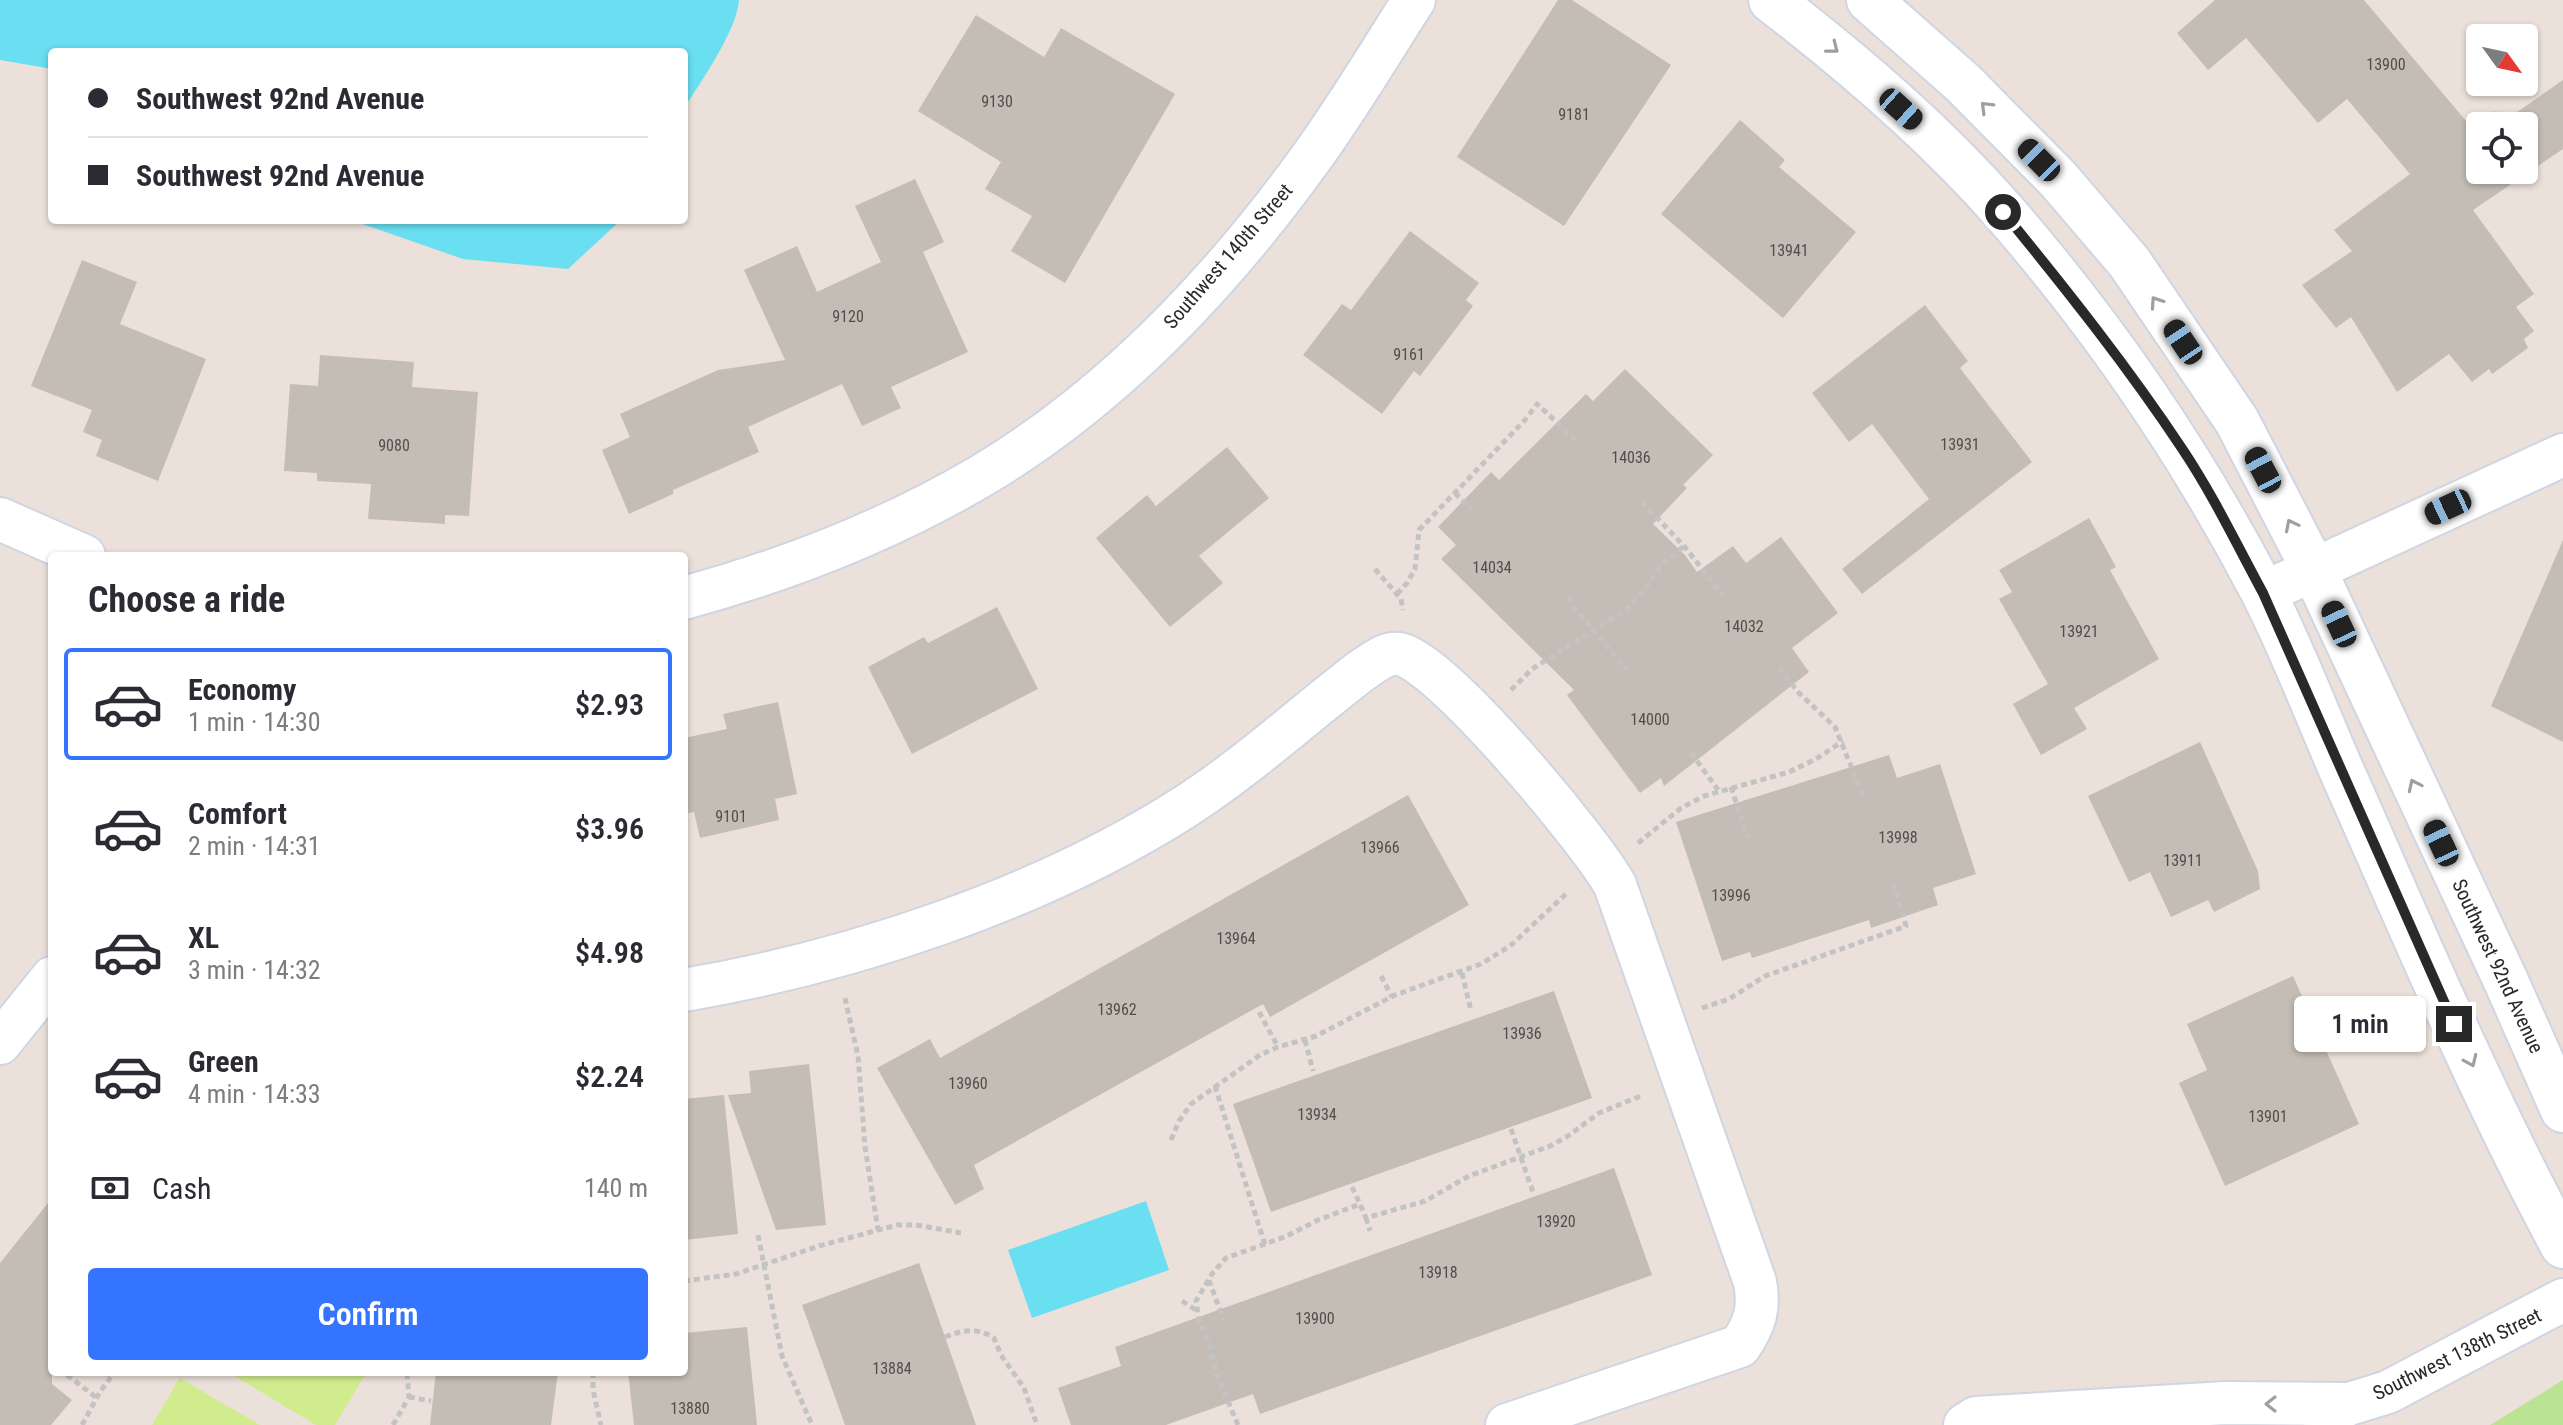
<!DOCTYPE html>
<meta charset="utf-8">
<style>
body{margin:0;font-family:"Roboto Condensed",sans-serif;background:#f2f2f3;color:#2b2b33;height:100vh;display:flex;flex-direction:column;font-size:30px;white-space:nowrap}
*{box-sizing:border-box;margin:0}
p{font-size:26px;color:#7c7c81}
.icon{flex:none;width:44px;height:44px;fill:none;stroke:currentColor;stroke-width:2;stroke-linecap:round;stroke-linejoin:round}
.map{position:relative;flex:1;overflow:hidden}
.drawer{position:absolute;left:48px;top:552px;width:640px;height:824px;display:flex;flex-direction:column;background:#fff;border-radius:8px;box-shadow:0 2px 6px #0004}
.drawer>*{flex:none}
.top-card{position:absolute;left:48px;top:48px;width:640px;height:176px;border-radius:8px;box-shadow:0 2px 6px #0004;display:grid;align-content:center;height:176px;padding:0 40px;background:#fff}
.needle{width:52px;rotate:123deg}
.tools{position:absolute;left:2466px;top:24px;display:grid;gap:16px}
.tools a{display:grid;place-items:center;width:72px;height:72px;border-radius:8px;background:#fff;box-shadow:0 2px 6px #0004;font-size:40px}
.end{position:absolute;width:36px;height:36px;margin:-18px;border:10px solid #292929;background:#fff;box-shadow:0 0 0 4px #fff}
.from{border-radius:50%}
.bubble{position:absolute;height:56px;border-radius:8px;background:#fff;box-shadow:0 2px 6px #0004;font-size:26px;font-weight:600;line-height:56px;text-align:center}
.car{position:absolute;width:24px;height:48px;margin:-24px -12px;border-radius:10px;box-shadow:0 0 6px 2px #0007;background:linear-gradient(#222 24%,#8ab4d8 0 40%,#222 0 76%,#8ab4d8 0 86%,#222 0)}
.top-card b{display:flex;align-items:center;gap:28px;height:76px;font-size:30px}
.top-card b+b{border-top:2px solid #e1e1e2}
.top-card i{width:20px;height:20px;background:#2b2b33}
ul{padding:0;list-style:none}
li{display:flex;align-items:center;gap:24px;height:112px;margin:0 16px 12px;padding:0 24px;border:4px solid transparent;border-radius:8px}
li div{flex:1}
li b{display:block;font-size:30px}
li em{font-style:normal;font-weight:600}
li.selected{border-color:#3474fe}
li>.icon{width:72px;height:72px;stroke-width:1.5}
h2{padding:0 40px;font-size:36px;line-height:96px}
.pay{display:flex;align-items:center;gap:20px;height:88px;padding:0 40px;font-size:30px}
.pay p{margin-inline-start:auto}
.cta{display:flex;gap:16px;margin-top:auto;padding:16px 40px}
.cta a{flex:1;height:92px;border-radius:8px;background:#3474fe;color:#fff;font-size:32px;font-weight:600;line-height:92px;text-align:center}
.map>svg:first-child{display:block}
.green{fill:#bae494}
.pitch{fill:#d1ec8f}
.water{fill:#69dff1}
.building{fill:#c4bdb5;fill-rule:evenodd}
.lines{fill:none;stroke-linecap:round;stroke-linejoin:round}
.street-casing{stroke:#cfd5e2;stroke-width:46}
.secondary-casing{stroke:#cfd5e2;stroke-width:48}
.path{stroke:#c3c3c3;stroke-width:5;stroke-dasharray:6 4;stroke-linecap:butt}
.street{stroke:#fff;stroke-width:42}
.secondary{stroke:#fff;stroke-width:44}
.oneway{stroke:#9f9f9f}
.route{stroke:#292929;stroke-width:10}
.labels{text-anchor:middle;stroke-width:6;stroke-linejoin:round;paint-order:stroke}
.number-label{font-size:16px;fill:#504e4c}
.street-label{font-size:20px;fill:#292929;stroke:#fff}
</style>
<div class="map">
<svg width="2563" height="1425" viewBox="0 0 2563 1425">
<rect width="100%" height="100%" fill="#ece1da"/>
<path class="green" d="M2563,1380V1425H2490Z"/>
<path class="pitch" d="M228,1372H367L335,1425H316Z
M180,1377V1378L260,1425H152Z"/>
<path class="water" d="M0,0H739C737,30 701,82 684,108V52H52V69L0,60Z
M351,220H621L568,269L463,259Z
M1146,1201L1169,1270L1032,1318L1008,1250Z"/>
<path class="building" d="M1558,0H1572L1671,65L1564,226L1457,157Z
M2215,0H2364L2472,128L2496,111L2503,122L2563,80V149L2473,210L2534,294L2516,307L2534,331L2524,339L2528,348L2492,374L2489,369L2472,382L2449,354L2397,392L2351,317L2336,328L2302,285L2352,251L2334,230L2410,174L2347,99L2318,123L2246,38L2208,70L2177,33ZM2480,126H2524V170H2480Z
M976,15L1044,57L1061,28L1175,94L1065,283L1011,251L1032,216L985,189L1001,162L918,111Z
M1740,120L1785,160L1779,167L1856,232L1783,318L1661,214Z
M915,179L944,242L923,252L968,352L891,387L901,408L862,426L842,384L748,427L759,452L673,490V494L629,514L602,450L630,437L620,414L718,370L785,360L744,270L797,246L817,292L881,262L855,206Z
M1410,231L1479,283L1466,300L1473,306L1420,376L1414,371L1382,414L1303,355L1342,304L1351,310Z
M82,260L137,282L120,324L206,359L158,481L96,456L102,440L83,432L92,410L31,386Z
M1925,305L1968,361L1960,368L2032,462L1862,594L1842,569L1929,499L1872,424L1849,442L1812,393Z
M320,355L414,362L412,387L478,392L469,516L445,515V524L368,519L371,484L317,481V473L284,471L290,384L318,386Z
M1625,369L1713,455L1683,485L1687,488L1653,524L1685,555L1697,572L1733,546L1746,563L1781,537L1838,613L1792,648L1809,672L1664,786L1661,778L1640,793L1567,695L1574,690L1441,559L1456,545L1438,527L1491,472L1499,480L1586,394L1593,401Z
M1227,447L1269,498L1199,556L1223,583L1170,627L1096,538L1147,495L1156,506Z
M2089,518L2116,567L2110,570L2159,659L2074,708L2087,729L2041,755L2013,704L2048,684L1999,599L2012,592L1999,570Z
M2563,540V742L2491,706Z
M997,607L1038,689L912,754L868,667L924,637L928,643Z
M778,702L797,794L775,799L779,820L700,838L694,812L684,814V738L727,729L723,714Z
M2200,742L2258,871L2260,889L2214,912L2208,900L2171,917L2150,872L2129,882L2088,796Z
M1889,755L1897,778L1940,764L1976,874L1933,888L1938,905L1871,928L1869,920L1752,958L1750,952L1722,961L1676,822Z
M1408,795L1469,905L1270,1017L1263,1004L974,1165L984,1189L955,1205L877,1068L930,1039L940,1058Z
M2293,976L2359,1124L2225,1186L2179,1083L2207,1070L2187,1024Z
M1554,991L1592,1098L1271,1212L1233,1104Z
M809,1064L826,1225L776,1230L728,1095L751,1093L749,1071Z
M724,1095L738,1234L684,1240V1099Z
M1614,1168L1652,1275L1260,1414L1253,1394L1166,1425H1071L1058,1388L1121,1366L1115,1347Z
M52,1198V1384L72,1400L51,1425H0V1263Z
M919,1263L976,1425H845L802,1305Z
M747,1327L757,1425H634L628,1372H684V1333Z
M436,1372H558L551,1425H430Z"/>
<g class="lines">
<g class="street-casing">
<path id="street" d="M0,519L84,556
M2263,593L2563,455
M684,598C787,570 889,530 981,476C1112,398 1223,280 1311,158C1348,107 1380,53 1414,0
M684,990C850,962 1040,899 1183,808C1246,768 1302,716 1361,671C1372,664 1385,652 1399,654C1440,659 1593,844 1615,885L1755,1282C1760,1308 1755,1324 1740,1346L1507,1425
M0,1043L52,978
M2323,1416L2349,1404L2388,1392L2563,1300
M1965,1425L1976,1418L2225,1403L2349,1404"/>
</g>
<g class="secondary-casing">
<path id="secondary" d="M1771,0C1854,64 1935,133 2004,212C2104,327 2192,456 2262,590C2293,650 2317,715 2344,776C2414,934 2481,1094 2563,1246
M1869,0L1963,83L2058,179L2129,262L2237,421L2314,570L2505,979L2563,1110"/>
</g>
<path class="path" d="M1455,493L1471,509
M1642,502L1684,546L1723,595
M1375,569L1401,599L1403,610
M1397,594L1407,583L1415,569L1419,530L1525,420L1537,404L1575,439
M1567,598L1626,670
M1779,668L1799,693L1835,727L1864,798
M1511,690L1532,669L1624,611L1637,599L1662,565L1684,546
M1691,753L1719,791
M1731,787L1748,838
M1638,843L1681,808L1704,796L1789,772L1816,759L1843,741
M1462,973L1471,1011
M1381,976L1392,997
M845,998L858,1056L865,1147L878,1230
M1702,1008L1729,999L1765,976L1906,926L1893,882
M1259,1012L1278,1047
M1305,1040L1313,1071
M1215,1086L1265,1245
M1511,1129L1533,1192
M1171,1140L1179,1121L1191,1104L1260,1055L1278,1047L1316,1036L1395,995L1481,964L1510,946L1567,893
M1352,1187L1360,1204
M1366,1218L1370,1231
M758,1235L782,1356L812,1425
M1209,1280L1224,1321
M684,1281L736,1274L819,1246L897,1225H916L961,1233
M1182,1301L1196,1310
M945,1337C962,1330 977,1327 994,1338L1001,1355L1024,1388L1037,1425
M593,1372V1390L601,1425
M67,1375L97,1398
M409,1397L431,1401
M82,1425L101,1390L115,1372
M393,1425L409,1397L407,1372
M1238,1425L1217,1375L1209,1343L1199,1321L1196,1301L1212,1274L1226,1258L1287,1236L1318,1220L1360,1204L1366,1218L1425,1201L1469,1176L1550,1146L1568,1136L1599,1113L1643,1095"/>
<use href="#street" class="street"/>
<use href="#secondary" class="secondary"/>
</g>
<defs><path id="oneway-chevron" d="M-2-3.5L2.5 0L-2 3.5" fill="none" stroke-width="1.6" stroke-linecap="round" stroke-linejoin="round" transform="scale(2)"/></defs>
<g class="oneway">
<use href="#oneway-chevron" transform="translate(1833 48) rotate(38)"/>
<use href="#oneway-chevron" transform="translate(1986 107) rotate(-135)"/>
<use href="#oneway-chevron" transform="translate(2156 302) rotate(-124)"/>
<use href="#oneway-chevron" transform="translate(2291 525) rotate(-117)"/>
<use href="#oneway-chevron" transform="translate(2414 785) rotate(-115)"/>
<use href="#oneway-chevron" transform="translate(2471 1061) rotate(66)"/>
<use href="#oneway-chevron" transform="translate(2271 1404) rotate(-180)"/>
</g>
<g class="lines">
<path class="route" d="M2003,212C2066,289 2128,367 2183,450C2213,495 2237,545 2263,593L2454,1024"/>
</g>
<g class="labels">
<g class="number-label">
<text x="2386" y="70">13900</text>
<text x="997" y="107">9130</text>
<text x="1574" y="120">9181</text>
<text x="1789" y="256">13941</text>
<text x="848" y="322">9120</text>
<text x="1409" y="360">9161</text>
<text x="1960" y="450">13931</text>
<text x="394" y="451">9080</text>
<text x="1631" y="463">14036</text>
<text x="1492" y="573">14034</text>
<text x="1744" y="632">14032</text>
<text x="2079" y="637">13921</text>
<text x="1650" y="725">14000</text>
<text x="731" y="822">9101</text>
<text x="1898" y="843">13998</text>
<text x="1380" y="853">13966</text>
<text x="2183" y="866">13911</text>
<text x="1731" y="901">13996</text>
<text x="1236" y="944">13964</text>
<text x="1117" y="1015">13962</text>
<text x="1522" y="1039">13936</text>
<text x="968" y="1089">13960</text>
<text x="1317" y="1120">13934</text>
<text x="2268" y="1122">13901</text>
<text x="1556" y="1227">13920</text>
<text x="1438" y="1278">13918</text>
<text x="1315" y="1324">13900</text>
<text x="892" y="1374">13884</text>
<text x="690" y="1414">13880</text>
</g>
<g class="street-label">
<text transform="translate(1228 256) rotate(-49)" y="7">Southwest 140th Street</text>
<text transform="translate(2498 966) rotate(65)" y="7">Southwest 92nd Avenue</text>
<text transform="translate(2457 1354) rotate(-26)" y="7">Southwest 138th Street</text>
</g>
</g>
</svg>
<div class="tools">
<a><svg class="needle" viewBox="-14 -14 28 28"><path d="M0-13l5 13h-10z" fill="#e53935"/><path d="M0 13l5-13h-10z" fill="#7c7c81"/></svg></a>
<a><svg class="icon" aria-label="locate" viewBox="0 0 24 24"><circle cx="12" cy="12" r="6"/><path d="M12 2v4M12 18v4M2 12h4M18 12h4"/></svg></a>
</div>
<i class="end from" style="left:2003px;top:212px"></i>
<i class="end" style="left:2454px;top:1024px"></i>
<div class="bubble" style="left:2294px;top:996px;width:132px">1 min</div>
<i class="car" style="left:1901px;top:109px;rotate:132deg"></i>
<i class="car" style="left:2039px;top:160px;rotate:315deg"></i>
<i class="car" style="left:2183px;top:342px;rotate:326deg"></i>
<i class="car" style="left:2263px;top:470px;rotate:332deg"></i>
<i class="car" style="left:2448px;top:507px;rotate:245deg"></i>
<i class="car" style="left:2339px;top:624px;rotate:335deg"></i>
<i class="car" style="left:2441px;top:843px;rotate:335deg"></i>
<div class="top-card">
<b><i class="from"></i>Southwest 92nd Avenue</b>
<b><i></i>Southwest 92nd Avenue</b>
</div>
<section class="drawer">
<h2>Choose a ride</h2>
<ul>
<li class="selected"><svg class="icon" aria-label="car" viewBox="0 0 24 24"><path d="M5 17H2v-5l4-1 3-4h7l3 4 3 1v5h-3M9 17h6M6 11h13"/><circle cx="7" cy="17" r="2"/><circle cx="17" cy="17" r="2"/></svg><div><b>Economy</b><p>1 min · 14:30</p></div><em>$2.93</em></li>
<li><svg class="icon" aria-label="car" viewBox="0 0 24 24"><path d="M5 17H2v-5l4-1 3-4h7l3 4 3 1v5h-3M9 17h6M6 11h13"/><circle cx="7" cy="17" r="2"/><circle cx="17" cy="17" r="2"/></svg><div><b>Comfort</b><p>2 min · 14:31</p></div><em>$3.96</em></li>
<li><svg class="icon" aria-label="car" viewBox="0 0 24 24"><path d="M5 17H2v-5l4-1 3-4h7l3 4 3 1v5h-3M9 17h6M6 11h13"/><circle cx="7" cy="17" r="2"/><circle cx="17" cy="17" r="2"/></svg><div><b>XL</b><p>3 min · 14:32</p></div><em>$4.98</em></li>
<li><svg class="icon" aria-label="car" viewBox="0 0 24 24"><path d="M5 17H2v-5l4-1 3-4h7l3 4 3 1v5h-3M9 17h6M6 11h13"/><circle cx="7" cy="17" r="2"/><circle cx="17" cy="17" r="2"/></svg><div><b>Green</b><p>4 min · 14:33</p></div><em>$2.24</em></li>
</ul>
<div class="pay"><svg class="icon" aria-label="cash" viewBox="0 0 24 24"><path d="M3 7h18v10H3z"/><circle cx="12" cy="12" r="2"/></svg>Cash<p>140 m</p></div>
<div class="cta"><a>Confirm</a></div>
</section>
</div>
